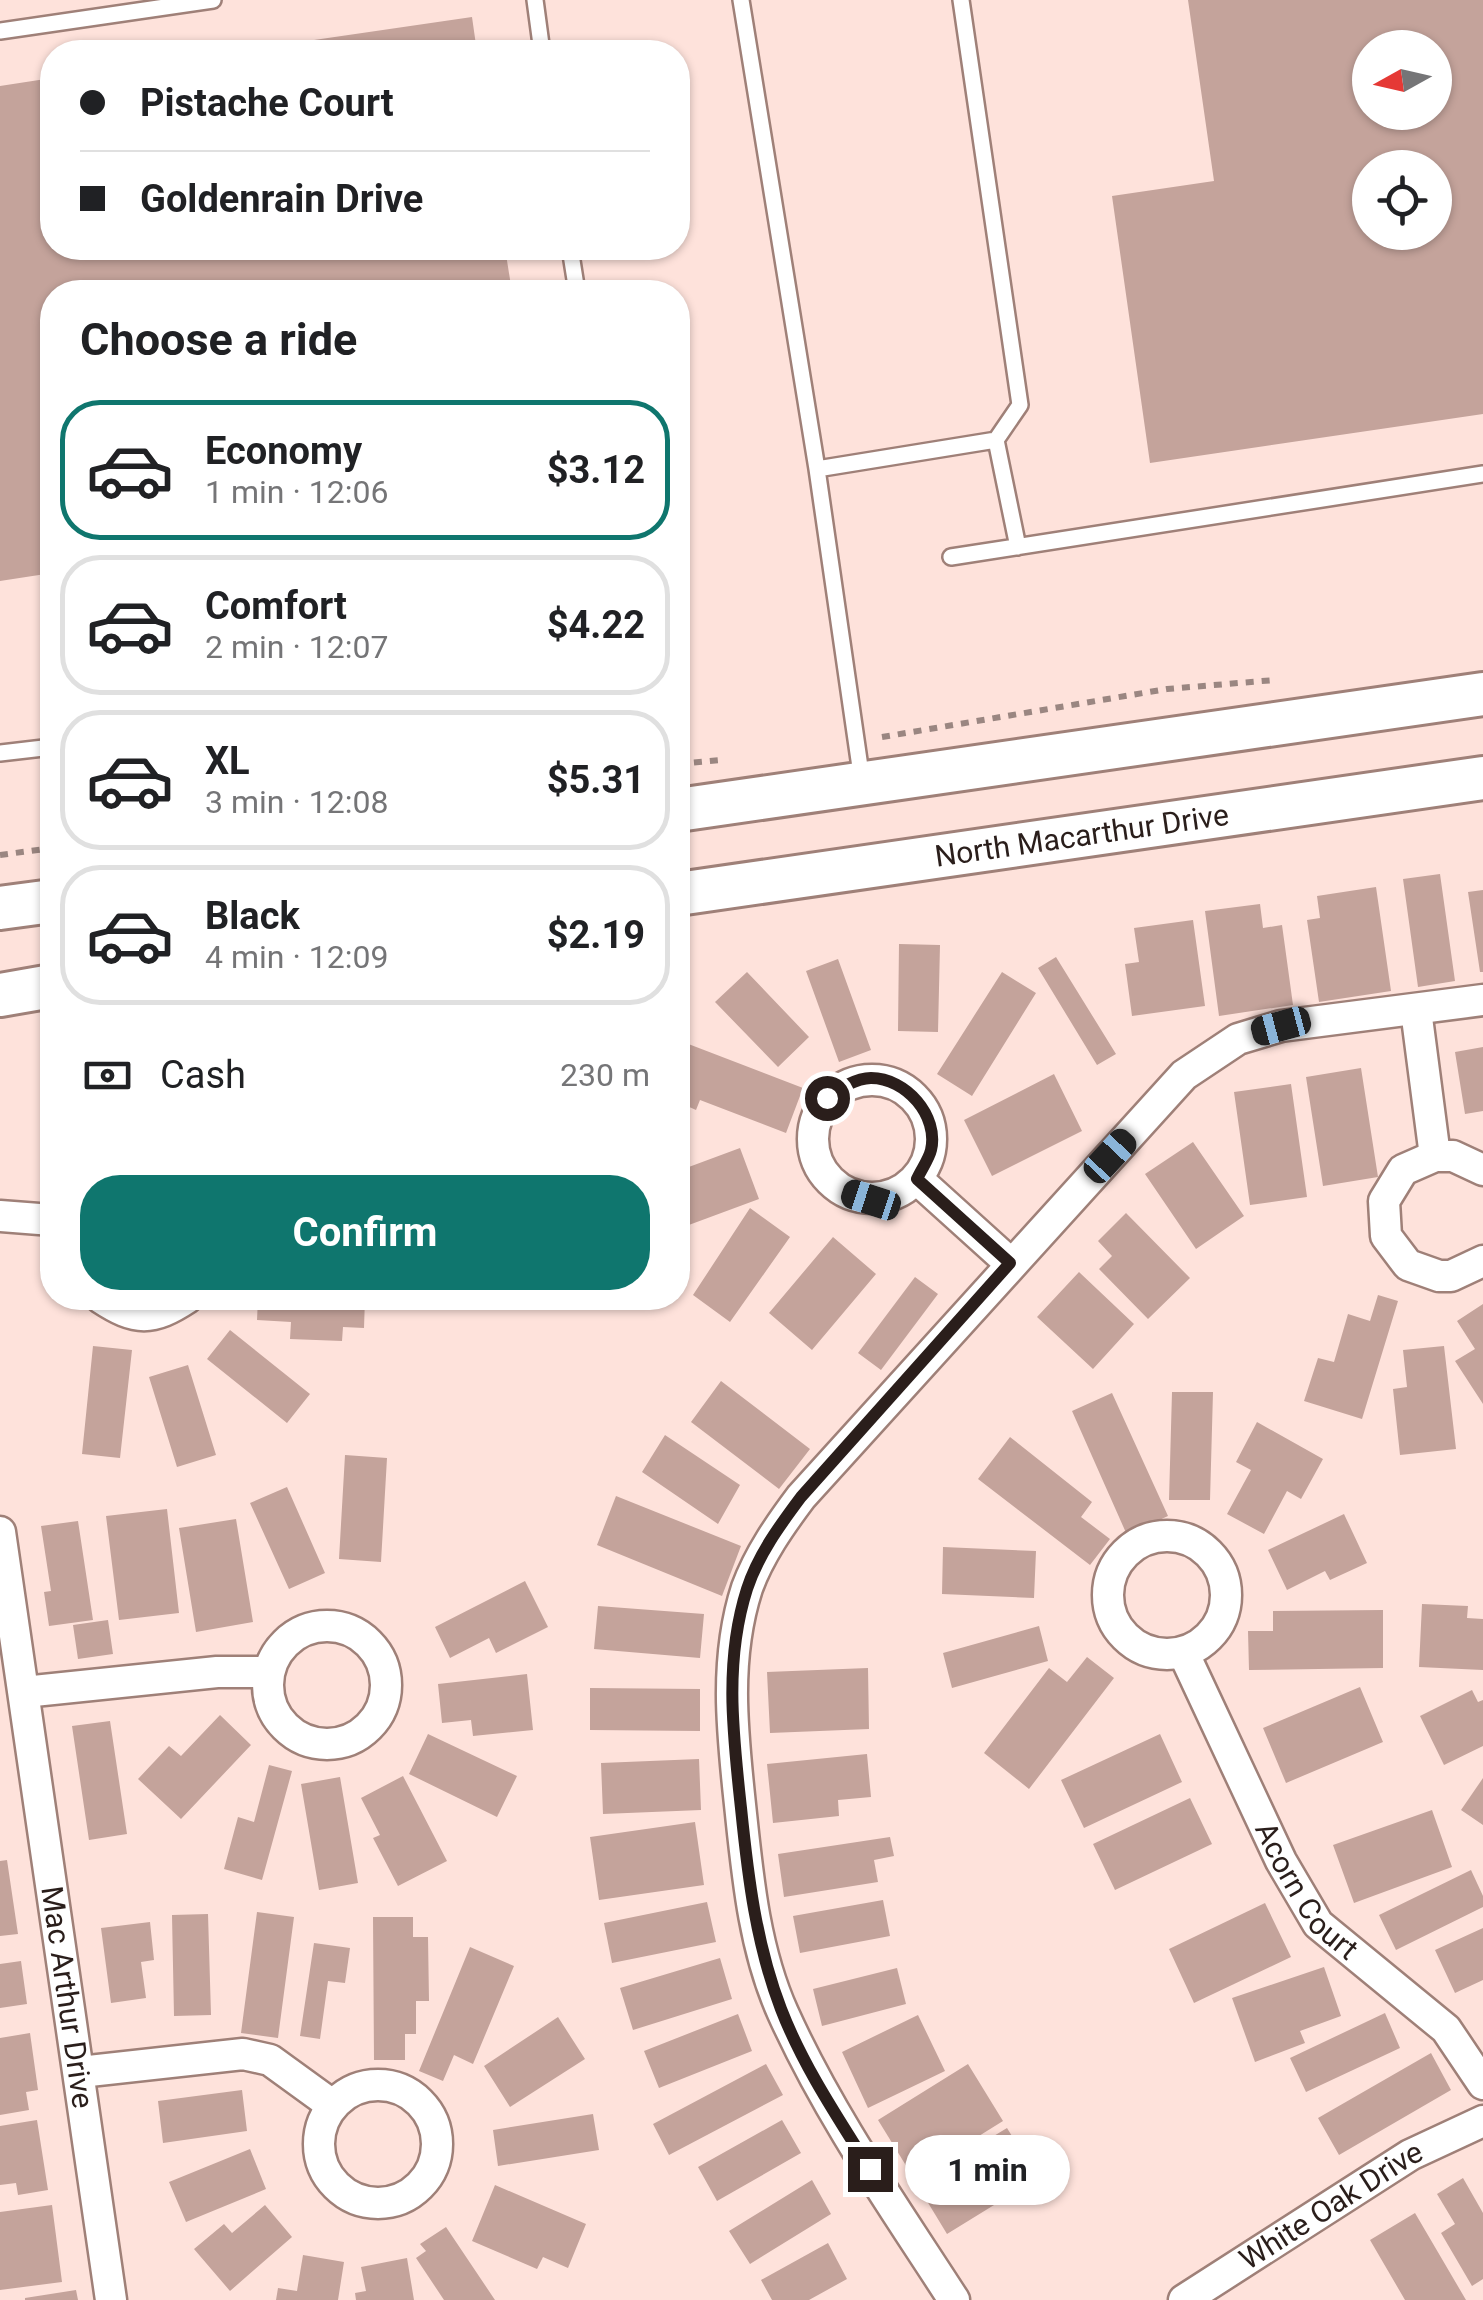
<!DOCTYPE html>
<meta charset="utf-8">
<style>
body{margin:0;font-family:Roboto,sans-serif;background:#f6f6f6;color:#202124;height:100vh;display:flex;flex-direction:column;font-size:38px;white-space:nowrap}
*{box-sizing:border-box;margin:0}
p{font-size:32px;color:#757577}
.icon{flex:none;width:55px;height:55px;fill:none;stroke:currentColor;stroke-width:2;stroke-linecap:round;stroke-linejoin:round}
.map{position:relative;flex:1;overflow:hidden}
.drawer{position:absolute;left:40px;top:280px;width:650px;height:1030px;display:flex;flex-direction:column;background:#fff;border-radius:40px;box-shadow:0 2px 8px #0004}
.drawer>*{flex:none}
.top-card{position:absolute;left:40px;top:40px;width:650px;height:220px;border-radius:40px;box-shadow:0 2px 8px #0004;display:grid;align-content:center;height:220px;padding:0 40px;background:#fff}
.needle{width:65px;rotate:262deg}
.buttons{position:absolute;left:1352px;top:30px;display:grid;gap:20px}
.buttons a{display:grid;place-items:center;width:100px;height:100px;border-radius:50%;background:#fff;box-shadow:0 2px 8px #0004;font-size:50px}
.end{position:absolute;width:45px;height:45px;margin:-22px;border:12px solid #2a1e1b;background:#fff;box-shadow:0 0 0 5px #fff}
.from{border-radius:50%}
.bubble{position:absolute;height:70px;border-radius:35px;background:#fff;box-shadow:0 2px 8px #0004;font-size:32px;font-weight:700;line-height:70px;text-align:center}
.car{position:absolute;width:30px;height:60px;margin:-30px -15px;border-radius:12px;box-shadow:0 0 8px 2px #0007;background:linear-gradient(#222 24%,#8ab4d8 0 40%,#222 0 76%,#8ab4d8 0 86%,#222 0)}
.top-card b{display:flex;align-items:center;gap:35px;height:95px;font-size:38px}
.top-card b+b{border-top:2px solid #e0e0e0}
.top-card i{width:25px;height:25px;background:#202124}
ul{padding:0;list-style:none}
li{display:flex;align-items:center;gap:30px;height:140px;margin:0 20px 15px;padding:0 20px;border:5px solid #e0e0e0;border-radius:40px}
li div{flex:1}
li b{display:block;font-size:38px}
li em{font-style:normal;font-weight:700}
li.active{border-color:#0f766e}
li>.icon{width:90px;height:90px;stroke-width:1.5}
h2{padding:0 40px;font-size:45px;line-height:120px}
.pay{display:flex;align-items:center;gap:25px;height:110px;padding:0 40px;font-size:38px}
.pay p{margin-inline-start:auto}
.cta{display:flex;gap:20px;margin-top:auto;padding:20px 40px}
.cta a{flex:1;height:115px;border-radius:40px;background:#0f766e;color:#fff;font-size:40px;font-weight:700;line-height:115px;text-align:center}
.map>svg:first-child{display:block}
.building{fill:#c4a39b;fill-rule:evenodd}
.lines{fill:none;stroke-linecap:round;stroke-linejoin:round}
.service-casing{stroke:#9f8078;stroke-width:20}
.minor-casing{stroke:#9f8078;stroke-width:35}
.secondary-casing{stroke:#9f8078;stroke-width:48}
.path{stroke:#9a8681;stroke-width:6;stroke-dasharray:8 8;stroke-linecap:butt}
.service{stroke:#fff;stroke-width:15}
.minor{stroke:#fff;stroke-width:30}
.secondary{stroke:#fff;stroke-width:42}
.route{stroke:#2a1e1b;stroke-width:12}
.labels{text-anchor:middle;stroke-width:8;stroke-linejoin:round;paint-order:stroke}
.street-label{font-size:30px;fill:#2a1e1b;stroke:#fff}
</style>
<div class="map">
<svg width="1483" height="2300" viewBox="0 0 1483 2300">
<rect width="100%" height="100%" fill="#fee2db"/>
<path class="building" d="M1188,0H1483V414L1150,463L1112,196L1214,181ZM1370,48H1435V112H1370ZM1370,168H1435V232H1370Z
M472,17L477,52H245V50Z
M52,78V248H505L512,292H52V573L0,581V86Z
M1440,874L1455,981L1418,987L1403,879Z
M1376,887L1391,991L1319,1002L1307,920L1320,918L1317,896Z
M1483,890V972H1480L1468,892Z
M1260,904L1263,928L1282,925L1293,1005L1219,1016L1205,911Z
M1193,920L1205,1006L1132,1016L1125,964L1139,962L1134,928Z
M899,944L940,945L938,1032L898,1031Z
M1056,957L1116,1054L1097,1065L1038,968Z
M838,959L871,1050L839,1062L806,971Z
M747,972L809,1037L778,1067L715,1002Z
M1002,972L1036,993L972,1096L937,1074Z
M678,1040L803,1088L786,1133L700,1100L696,1110L678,1102Z
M1483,1047V1111L1465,1114L1455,1052Z
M1361,1068L1378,1177L1323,1186L1306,1077Z
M1054,1074L1082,1131L992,1176L964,1120Z
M1291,1084L1307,1197L1250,1205L1234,1092Z
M1193,1142L1244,1216L1196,1249L1145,1174Z
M740,1148L759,1199L678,1229V1171Z
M750,1208L790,1237L730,1322L693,1295Z
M1126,1213L1190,1278L1148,1319L1099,1269L1112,1256L1098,1241Z
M833,1237L876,1274L812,1350L769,1313Z
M1079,1272L1134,1324L1093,1369L1037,1317Z
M915,1277L938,1294L881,1370L858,1353Z
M1378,1295L1398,1301L1362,1419L1304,1401L1318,1358L1334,1362L1348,1314L1370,1321Z
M258,1298H365L364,1328L343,1327L342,1341L290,1339L291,1322L257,1320Z
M1483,1304V1404L1455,1361L1475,1349L1457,1321Z
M230,1330L310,1394L287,1423L207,1359Z
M93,1346L132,1350L120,1458L82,1454Z
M1444,1346L1456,1449L1400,1455L1393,1389L1407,1387L1403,1350Z
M188,1365L216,1455L177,1467L149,1377Z
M721,1381L810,1449L779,1489L691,1422Z
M1172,1392H1213L1210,1500H1169Z
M1112,1393L1168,1516L1127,1535L1072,1411Z
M1257,1422L1323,1459L1301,1499L1287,1491L1264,1534L1227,1514L1251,1470L1236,1462Z
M665,1435L740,1485L718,1524L642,1472Z
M1010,1437L1092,1502L1081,1517L1110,1539L1090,1565L978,1479Z
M345,1455L387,1458L381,1562L339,1559Z
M287,1487L325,1573L289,1589L250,1503Z
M616,1496L741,1546L722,1596L597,1545Z
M167,1509L179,1613L119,1620L106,1516Z
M1344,1514L1367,1563L1330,1580L1325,1571L1287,1590L1268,1550Z
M236,1519L253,1622L196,1632L179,1528Z
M78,1521L93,1620L49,1626L44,1592L51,1591L41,1526Z
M943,1547L1036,1551L1034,1598L942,1594Z
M525,1581L548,1627L496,1653L489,1638L450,1658L435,1627Z
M1422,1604L1468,1606L1467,1618L1483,1619V1670L1419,1667Z
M598,1606L704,1614L700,1658L594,1649Z
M1383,1610V1668L1249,1670L1248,1631H1273V1611Z
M108,1620L113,1654L78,1659L73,1625Z
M1039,1626L1048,1661L952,1688L943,1653Z
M1087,1657L1114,1678L1029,1789L984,1753L1049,1668L1067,1682Z
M868,1668L869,1729L770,1733L767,1672Z
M527,1674L533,1730L473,1736L471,1720L442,1723L438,1684Z
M1360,1687L1383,1742L1286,1783L1263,1728Z
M590,1688L700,1689V1731L590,1730Z
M1472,1690L1478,1702L1483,1700V1746L1444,1765L1420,1716Z
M220,1715L251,1745L181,1819L138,1779L169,1746L181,1756Z
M110,1721L127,1834L89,1840L72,1726Z
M428,1734L517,1776L497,1817L409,1774Z
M1160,1734L1182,1782L1084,1828L1061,1780Z
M867,1754L871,1797L838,1800L839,1816L773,1823L767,1764Z
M699,1759L701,1810L603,1814L601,1763Z
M269,1765L292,1771L262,1880L224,1869L238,1817L254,1822Z
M403,1776L447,1861L398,1886L373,1838L380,1835L361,1798Z
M340,1777L358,1883L319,1890L301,1784Z
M1483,1778V1825L1461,1810Z
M1190,1798L1212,1844L1115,1890L1093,1844Z
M1432,1810L1452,1867L1354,1903L1333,1845Z
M695,1822L704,1885L599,1900L590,1837Z
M890,1837L894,1856L874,1860L878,1882L784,1897L778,1854Z
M7,1860L18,1934L0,1936V1861Z
M1471,1870L1483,1896V1907L1396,1950L1379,1915Z
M883,1900L890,1936L800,1953L793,1916Z
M707,1902L716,1942L612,1963L604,1923Z
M1265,1903L1291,1957L1194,2003L1169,1949Z
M257,1912L294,1917L278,2038L241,2033Z
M208,1914L211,2015L174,2016L172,1915Z
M373,1917H413V1937H428L429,2001H416V2034H405V2060H374Z
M150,1922L154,1960L141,1962L146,1998L111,2003L101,1928Z
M1483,1928V1980L1455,1993L1435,1950Z
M314,1943L350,1948L345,1983L328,1981L320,2039L300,2036Z
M470,1947L514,1966L473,2064L454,2055L443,2081L419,2071Z
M720,1958L732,1999L633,2030L620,1988Z
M21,1961L27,2004L0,2008V1964Z
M1324,1967L1341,2016L1300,2031L1305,2043L1255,2062L1232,1998Z
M897,1968L906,2004L822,2026L813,1989Z
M1385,2013L1400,2048L1306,2092L1290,2058Z
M738,2014L752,2051L659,2088L644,2051Z
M918,2015L945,2071L868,2108L842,2052Z
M558,2017L585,2059L510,2107L484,2066Z
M30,2033L38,2090L26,2092L29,2110L0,2115V2038Z
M1431,2053L1451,2090L1339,2155L1318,2118Z
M766,2064L783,2095L669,2155L653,2124Z
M968,2064L1003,2121L913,2177L878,2120Z
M242,2090L247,2131L163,2143L158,2101Z
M593,2114L599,2150L498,2166L493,2130Z
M37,2120L48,2190L18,2195L16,2183L0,2185V2126Z
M782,2120L801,2153L717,2201L698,2167Z
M1007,2128L1038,2178L947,2234L916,2183Z
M250,2149L266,2189L186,2222L169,2182Z
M1463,2178L1483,2213V2279L1472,2286L1441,2233L1455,2224L1437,2194Z
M812,2180L831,2214L750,2264L729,2231Z
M495,2185L586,2224L568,2268L543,2257L537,2269L472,2241Z
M52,2205L62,2282L0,2290V2212Z
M265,2205L292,2237L230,2291L194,2249L224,2224L232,2233Z
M1415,2213L1466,2300H1405L1370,2240Z
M446,2227L495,2300H444L416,2258L426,2251L420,2244Z
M828,2243L847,2279L809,2300H772L761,2280Z
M303,2255L344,2262L338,2300H276L278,2288L297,2291Z
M407,2258L414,2300H356L355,2293L366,2291L361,2267Z
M76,2290L78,2300H25V2298Z"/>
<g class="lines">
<g class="service-casing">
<path id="service" d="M535,0L542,52
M741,0L817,469
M961,0L1020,405L996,440
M0,31L213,0
M570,248L577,292
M951,557L1483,474
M0,753L52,747
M862,781L817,469L996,440L1018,547"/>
</g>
<g class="minor-casing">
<g id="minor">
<path d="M1416,1010L1435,1156"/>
<circle cx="872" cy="1139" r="59"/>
<path d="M1483,1170L1453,1156H1435L1403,1170L1384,1201L1386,1236L1408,1265L1439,1276H1451L1483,1261"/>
<path d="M917,1179L1010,1263"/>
<path d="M0,1216L52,1220"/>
<path d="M101,1298C136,1321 152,1321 187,1298"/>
<path id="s1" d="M0,1532L111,2300"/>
<circle cx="1167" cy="1595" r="59"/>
<circle cx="327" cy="1685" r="59"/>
<path id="s2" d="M1184,1654L1281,1861L1318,1924L1446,2029L1483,2084"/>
<path d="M24,1692L217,1672H268"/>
<path d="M80,2072L243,2054L270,2060L332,2105"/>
<circle cx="378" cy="2144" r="59"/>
<path d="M954,2300C894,2207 829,2115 783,2013C755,1951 748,1881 741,1814C733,1738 723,1662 747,1588C759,1555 780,1525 801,1497L1184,1075L1238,1039L1281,1026L1483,1000"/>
<path id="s3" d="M1184,2300L1410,2155L1483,2121"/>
</g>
</g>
<g class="secondary-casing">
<g id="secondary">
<path d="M678,810L1483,694"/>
<path id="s4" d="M678,894L1483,778"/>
<path d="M0,908L52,901"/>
<path d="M0,995L52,986"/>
</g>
</g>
<path class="path" d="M882,737L1167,689L1275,680
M678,764L721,760
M0,855L52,848"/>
<use href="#service" class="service"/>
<use href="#minor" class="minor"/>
<use href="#secondary" class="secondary"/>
</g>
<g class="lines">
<path class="route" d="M827,1098C837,1089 857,1078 871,1078C906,1078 939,1116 931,1150C929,1159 921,1170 917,1179L1010,1263L801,1497C780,1525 758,1555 747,1589C724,1661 733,1734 741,1808C748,1877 756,1944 781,2009C803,2066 838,2118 870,2169"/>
</g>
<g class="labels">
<g class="street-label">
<text dy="10" stroke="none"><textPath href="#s4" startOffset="408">North Macarthur Drive</textPath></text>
<text dy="10" stroke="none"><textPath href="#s2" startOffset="268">Acorn Court</textPath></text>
<text dy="10" stroke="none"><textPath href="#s1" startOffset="470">Mac Arthur Drive</textPath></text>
<text dy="10" stroke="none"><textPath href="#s3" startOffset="175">White Oak Drive</textPath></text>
</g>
</g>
</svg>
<div class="buttons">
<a><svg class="needle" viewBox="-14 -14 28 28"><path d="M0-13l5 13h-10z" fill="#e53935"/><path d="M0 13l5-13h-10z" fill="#757577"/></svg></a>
<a><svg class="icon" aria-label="locate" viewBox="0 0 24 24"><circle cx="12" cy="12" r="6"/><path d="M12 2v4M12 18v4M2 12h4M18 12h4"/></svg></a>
</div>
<i class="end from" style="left:827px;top:1098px"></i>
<i class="end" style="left:870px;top:2169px"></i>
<div class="bubble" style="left:905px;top:2135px;width:165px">1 min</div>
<i class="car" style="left:1281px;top:1026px;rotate:255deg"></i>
<i class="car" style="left:1110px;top:1156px;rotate:43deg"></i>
<i class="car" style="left:871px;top:1200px;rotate:288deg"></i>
<div class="top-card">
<b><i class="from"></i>Pistache Court</b>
<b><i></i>Goldenrain Drive</b>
</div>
<section class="drawer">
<h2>Choose a ride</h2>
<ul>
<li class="active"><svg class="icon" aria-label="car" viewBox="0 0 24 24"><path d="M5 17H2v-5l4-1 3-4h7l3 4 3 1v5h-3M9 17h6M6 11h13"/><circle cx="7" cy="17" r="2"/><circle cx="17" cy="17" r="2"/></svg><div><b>Economy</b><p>1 min · 12:06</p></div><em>$3.12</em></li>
<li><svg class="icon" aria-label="car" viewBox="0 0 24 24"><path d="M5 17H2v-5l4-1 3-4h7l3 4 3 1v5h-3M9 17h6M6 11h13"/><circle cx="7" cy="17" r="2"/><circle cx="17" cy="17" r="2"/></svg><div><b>Comfort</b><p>2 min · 12:07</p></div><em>$4.22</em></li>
<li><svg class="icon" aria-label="car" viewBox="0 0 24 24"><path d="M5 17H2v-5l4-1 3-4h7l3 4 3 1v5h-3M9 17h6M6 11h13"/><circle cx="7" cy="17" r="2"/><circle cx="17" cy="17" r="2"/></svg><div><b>XL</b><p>3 min · 12:08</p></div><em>$5.31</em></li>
<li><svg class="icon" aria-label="car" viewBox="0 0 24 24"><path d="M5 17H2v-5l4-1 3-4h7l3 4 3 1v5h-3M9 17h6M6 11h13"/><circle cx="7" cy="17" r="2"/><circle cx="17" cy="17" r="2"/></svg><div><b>Black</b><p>4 min · 12:09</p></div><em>$2.19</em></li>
</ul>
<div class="pay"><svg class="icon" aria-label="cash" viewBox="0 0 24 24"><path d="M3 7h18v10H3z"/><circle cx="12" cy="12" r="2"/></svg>Cash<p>230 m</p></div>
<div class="cta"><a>Confirm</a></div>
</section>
</div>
